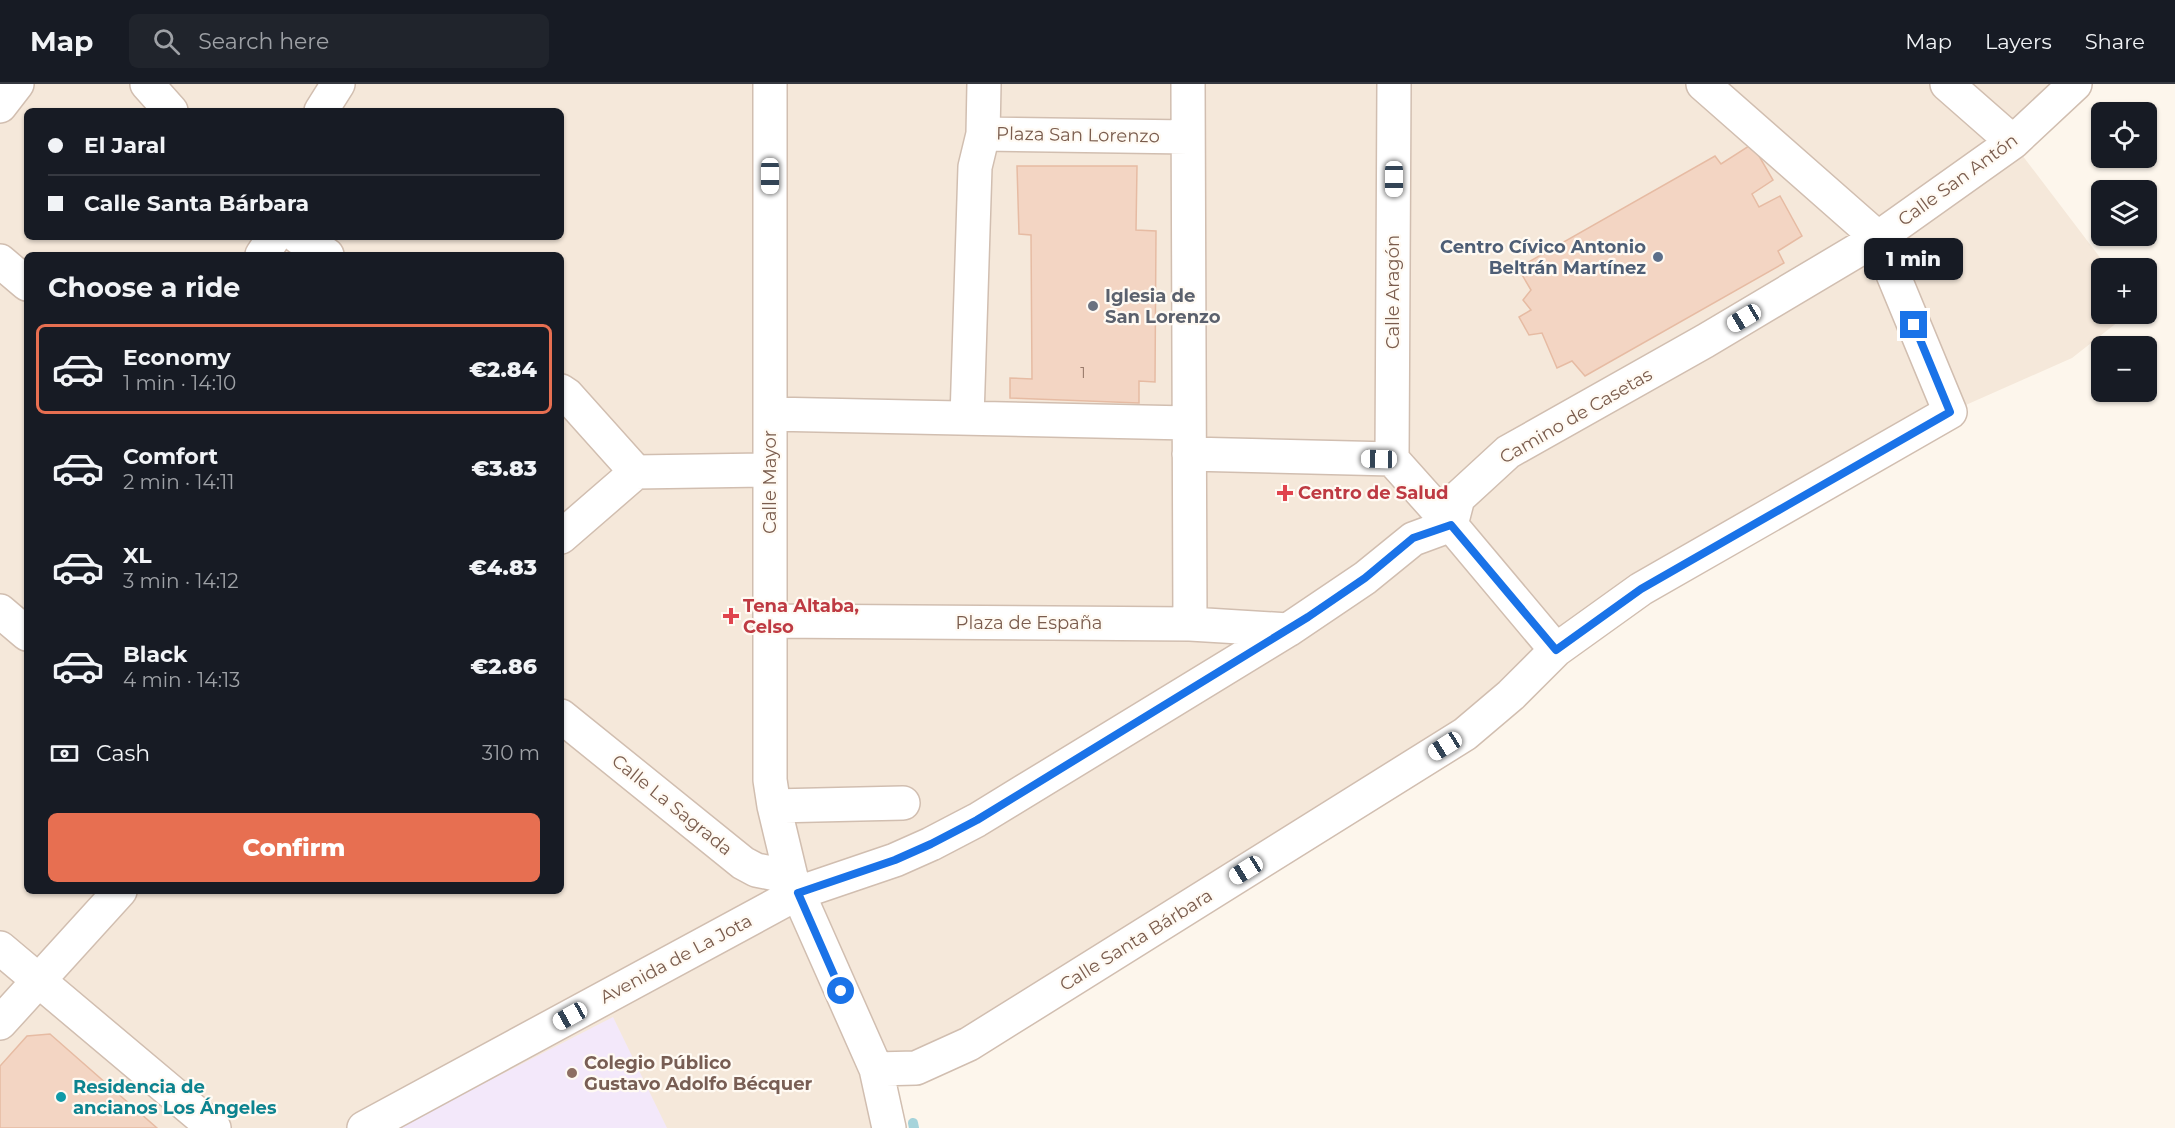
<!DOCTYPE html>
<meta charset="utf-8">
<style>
body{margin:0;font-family:Montserrat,sans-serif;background:#20242c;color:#f1f3f6;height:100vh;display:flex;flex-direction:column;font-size:22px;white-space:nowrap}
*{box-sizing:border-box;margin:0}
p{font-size:20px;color:#9ea1a6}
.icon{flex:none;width:33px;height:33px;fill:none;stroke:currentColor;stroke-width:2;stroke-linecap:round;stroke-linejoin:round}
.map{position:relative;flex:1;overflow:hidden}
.panel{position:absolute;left:24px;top:168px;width:540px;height:642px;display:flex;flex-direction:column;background:#171b24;border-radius:9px;box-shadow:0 2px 4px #0004}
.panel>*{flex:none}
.hud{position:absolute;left:24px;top:24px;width:540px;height:132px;border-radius:9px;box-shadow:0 2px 4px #0004;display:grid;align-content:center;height:132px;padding:0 24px;background:#171b24}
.tools{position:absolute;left:2091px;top:18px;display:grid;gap:12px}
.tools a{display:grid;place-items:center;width:66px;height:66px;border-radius:9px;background:#171b24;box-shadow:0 2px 4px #0004;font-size:30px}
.end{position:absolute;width:27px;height:27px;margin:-14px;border:8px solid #1a73e8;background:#fff;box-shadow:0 0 0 3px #fff}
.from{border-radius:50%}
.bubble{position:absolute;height:42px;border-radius:9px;background:#171b24;box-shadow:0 2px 4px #0004;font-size:20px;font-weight:800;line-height:42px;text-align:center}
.car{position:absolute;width:18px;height:36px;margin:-18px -9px;border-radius:8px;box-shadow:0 0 4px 2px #0007;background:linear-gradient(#fff 24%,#345 0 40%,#fff 0 76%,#345 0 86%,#fff 0)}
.hud b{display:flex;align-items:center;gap:21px;height:57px;font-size:22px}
.hud b+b{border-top:2px solid #363941}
.hud i{width:15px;height:15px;background:#f1f3f6}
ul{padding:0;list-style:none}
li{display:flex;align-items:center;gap:18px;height:90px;margin:0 12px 9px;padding:0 12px;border:3px solid transparent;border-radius:9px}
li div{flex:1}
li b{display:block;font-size:22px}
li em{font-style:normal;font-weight:800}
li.current{border-color:#e76f51}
li>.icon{width:54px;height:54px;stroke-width:1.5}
h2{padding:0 24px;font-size:27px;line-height:72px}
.pay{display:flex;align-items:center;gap:15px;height:66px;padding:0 24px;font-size:22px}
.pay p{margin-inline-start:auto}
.action{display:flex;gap:12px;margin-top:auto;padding:12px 24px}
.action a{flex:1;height:69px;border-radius:9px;background:#e76f51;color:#fff;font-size:24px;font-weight:800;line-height:69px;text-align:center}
header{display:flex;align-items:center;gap:36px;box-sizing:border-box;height:84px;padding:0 30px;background:#171b24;border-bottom:2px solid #363941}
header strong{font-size:28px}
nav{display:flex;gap:33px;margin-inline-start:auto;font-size:21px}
.search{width:420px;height:54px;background:#20242c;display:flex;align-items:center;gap:15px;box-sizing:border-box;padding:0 21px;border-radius:9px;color:#9ea1a6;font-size:22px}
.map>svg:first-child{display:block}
.residential{fill:#f5e8da;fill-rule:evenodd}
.education{fill:#f3e8fa}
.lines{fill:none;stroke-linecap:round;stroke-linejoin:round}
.stream{stroke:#a5d3da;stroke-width:10}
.building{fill:#f3d5c3;stroke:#e6bba3;stroke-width:1.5}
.street-casing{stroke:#d1beb0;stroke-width:36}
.street{stroke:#fff;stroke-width:33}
.route{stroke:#1a73e8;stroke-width:8}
.service-dot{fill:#5c6f8a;stroke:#fffaf3;stroke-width:2}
.worship-dot{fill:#6b7280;stroke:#fffaf3;stroke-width:2}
.health-dot{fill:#e0444e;stroke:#fffaf3;stroke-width:2}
.education-dot{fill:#8d6e63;stroke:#fffaf3;stroke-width:2}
.culture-dot{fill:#0f9aa8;stroke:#fffaf3;stroke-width:2}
.labels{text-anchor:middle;stroke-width:4.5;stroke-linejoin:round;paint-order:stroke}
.number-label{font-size:15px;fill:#987a6a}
.street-label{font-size:18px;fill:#7a5c4d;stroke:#fffaf3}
.service-label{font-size:18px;font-weight:bold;fill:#4e5e75;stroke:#fffaf3;text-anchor:end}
.worship-label{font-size:18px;font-weight:bold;fill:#5b616d;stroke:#fffaf3;text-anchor:start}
.health-label{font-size:18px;font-weight:bold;fill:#be3a42;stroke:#fffaf3;text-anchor:start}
.education-label{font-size:18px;font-weight:bold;fill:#785e54;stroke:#fffaf3;text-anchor:start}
.culture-label{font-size:18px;font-weight:bold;fill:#0d838f;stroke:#fffaf3;text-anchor:start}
</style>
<header>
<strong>Map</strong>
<div class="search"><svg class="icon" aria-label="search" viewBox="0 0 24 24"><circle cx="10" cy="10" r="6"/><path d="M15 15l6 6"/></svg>Search here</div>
<nav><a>Map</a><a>Layers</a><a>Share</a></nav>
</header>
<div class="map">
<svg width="2175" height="1044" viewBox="0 0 2175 1044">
<rect width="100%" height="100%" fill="#fdf6ec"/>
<path class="residential" d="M0,0H2075L2013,59L2108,184H2102V230H2128L2072,274L1950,328L1676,485L1511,611L896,985L889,1044H0ZM27,27H561V153H27ZM27,171H561V807H27Z"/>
<path class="education" d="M613,933L667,1044H397Z"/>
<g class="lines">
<path class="stream" d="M913,1039L914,1044"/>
</g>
<path class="building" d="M1752,60L1773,96L1752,110L1759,123L1780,112L1802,152L1778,167L1784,179L1585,292L1572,277L1557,284L1542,249L1529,251L1519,233L1531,226L1523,216L1531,206L1518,184L1715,72L1721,80Z
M1017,82H1137L1136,146L1156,147L1155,298L1139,297V319L1010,314V294L1032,295L1031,151L1019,150Z
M50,950L157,1044H0V982L27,952Z"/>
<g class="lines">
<g class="street-casing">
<path id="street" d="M147,0L171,27
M770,0V696L774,722L791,793L876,985L889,1044
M984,0L983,50L1188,53
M1188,0L1190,540
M1394,0L1392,375L1451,441L1556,566
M1947,0L2013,58
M0,22L17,0
M321,27L338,0
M298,153L327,171
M262,171L274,153
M0,177L27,200
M561,307L567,311L636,388
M770,330L1188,339
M967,334L975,83L983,50
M1189,370L1392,375
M1451,441L1458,414L1508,368L1705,257L1878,154L2013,58L2075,0
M561,453L636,388L770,386
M0,527L27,550
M770,537L1190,540L1288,546
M561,632L743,779L756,786L791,793
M774,722L903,719
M0,864L214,1044
M0,939L120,807
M876,985L916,984L969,960L1465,650L1511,611L1556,566L1641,505L1950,328L1878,154L1703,0
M364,1044L798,809L895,776L931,760L977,736L1288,546L1365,494L1413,455L1451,441"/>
</g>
<use href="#street" class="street"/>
</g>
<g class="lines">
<path class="route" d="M841,907L798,809L895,776L931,760L977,736L1308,533L1365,494L1413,454L1451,441L1556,566L1641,505L1950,328L1914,241"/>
</g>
<circle class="service-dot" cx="1658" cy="173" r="6"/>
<circle class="worship-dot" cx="1093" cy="222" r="6"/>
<g class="health-dot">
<path d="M1282 400h6v6h6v6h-6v6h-6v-6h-6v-6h6z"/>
<path d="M728 523h6v6h6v6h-6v6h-6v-6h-6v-6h6z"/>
</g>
<circle class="education-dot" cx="572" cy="989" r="6"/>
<circle class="culture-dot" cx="61" cy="1013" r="6"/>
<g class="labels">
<g class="number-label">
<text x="1083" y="294">1</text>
</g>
<g class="street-label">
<text transform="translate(1078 51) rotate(1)" y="6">Plaza San Lorenzo</text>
<text transform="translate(1958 96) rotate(-36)" y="6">Calle San Antón</text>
<text transform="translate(1393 208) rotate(-90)" y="6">Calle Aragón</text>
<text transform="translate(1576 332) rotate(-30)" y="6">Camino de Casetas</text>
<text transform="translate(770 398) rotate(-90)" y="6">Calle Mayor</text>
<text x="1029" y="545">Plaza de España</text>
<text transform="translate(672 721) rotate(39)" y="6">Calle La Sagrada</text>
<text transform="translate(1136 856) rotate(-32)" y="6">Calle Santa Bárbara</text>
<text transform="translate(676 875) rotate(-28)" y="6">Avenida de La Jota</text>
</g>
<g class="service-label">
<text x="1646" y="169">Centro Cívico Antonio<tspan x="1646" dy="21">Beltrán Martínez</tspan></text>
</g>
<g class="worship-label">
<text x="1105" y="218">Iglesia de<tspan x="1105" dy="21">San Lorenzo</tspan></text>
</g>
<g class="health-label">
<text x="1298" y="415">Centro de Salud</text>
<text x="743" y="528">Tena Altaba,<tspan x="743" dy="21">Celso</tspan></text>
</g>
<g class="education-label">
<text x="584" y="985">Colegio Público<tspan x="584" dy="21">Gustavo Adolfo Bécquer</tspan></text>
</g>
<g class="culture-label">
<text x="73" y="1009">Residencia de<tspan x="73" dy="21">ancianos Los Ángeles</tspan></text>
</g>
</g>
</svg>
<div class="tools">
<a><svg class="icon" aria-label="locate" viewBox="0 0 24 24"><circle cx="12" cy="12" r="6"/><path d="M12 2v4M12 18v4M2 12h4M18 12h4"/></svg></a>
<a><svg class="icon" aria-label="layers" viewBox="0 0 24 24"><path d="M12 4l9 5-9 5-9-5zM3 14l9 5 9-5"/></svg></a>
<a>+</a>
<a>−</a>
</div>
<i class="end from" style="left:841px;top:907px"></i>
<i class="end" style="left:1914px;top:241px"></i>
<div class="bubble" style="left:1864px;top:154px;width:99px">1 min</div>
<i class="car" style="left:770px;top:92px;rotate:180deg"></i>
<i class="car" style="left:1394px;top:95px;rotate:180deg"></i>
<i class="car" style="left:1744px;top:234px;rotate:239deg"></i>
<i class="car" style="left:1379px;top:375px;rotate:271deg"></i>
<i class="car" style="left:1445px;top:662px;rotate:238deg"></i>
<i class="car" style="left:1246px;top:786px;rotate:238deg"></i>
<i class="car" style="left:570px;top:932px;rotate:241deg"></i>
<div class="hud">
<b><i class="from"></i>El Jaral</b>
<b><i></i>Calle Santa Bárbara</b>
</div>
<section class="panel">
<h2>Choose a ride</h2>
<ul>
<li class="current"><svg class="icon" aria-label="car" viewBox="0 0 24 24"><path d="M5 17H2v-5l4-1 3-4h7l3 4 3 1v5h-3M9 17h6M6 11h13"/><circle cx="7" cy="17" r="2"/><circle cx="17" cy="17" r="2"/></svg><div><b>Economy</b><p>1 min · 14:10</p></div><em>€2.84</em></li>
<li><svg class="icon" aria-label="car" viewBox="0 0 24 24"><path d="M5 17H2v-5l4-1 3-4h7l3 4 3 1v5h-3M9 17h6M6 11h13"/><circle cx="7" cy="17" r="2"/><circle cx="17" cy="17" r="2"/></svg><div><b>Comfort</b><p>2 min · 14:11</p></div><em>€3.83</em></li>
<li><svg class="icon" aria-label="car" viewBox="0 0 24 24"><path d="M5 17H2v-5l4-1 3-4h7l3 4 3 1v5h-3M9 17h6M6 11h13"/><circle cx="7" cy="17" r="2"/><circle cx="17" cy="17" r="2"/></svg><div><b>XL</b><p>3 min · 14:12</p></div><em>€4.83</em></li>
<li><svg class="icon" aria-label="car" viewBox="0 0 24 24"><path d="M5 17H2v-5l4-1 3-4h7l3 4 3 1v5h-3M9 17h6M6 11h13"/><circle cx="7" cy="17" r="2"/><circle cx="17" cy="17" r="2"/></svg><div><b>Black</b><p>4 min · 14:13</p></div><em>€2.86</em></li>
</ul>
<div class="pay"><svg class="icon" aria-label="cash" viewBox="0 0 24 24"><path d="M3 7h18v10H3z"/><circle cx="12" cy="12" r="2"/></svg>Cash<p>310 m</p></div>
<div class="action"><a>Confirm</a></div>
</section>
</div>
